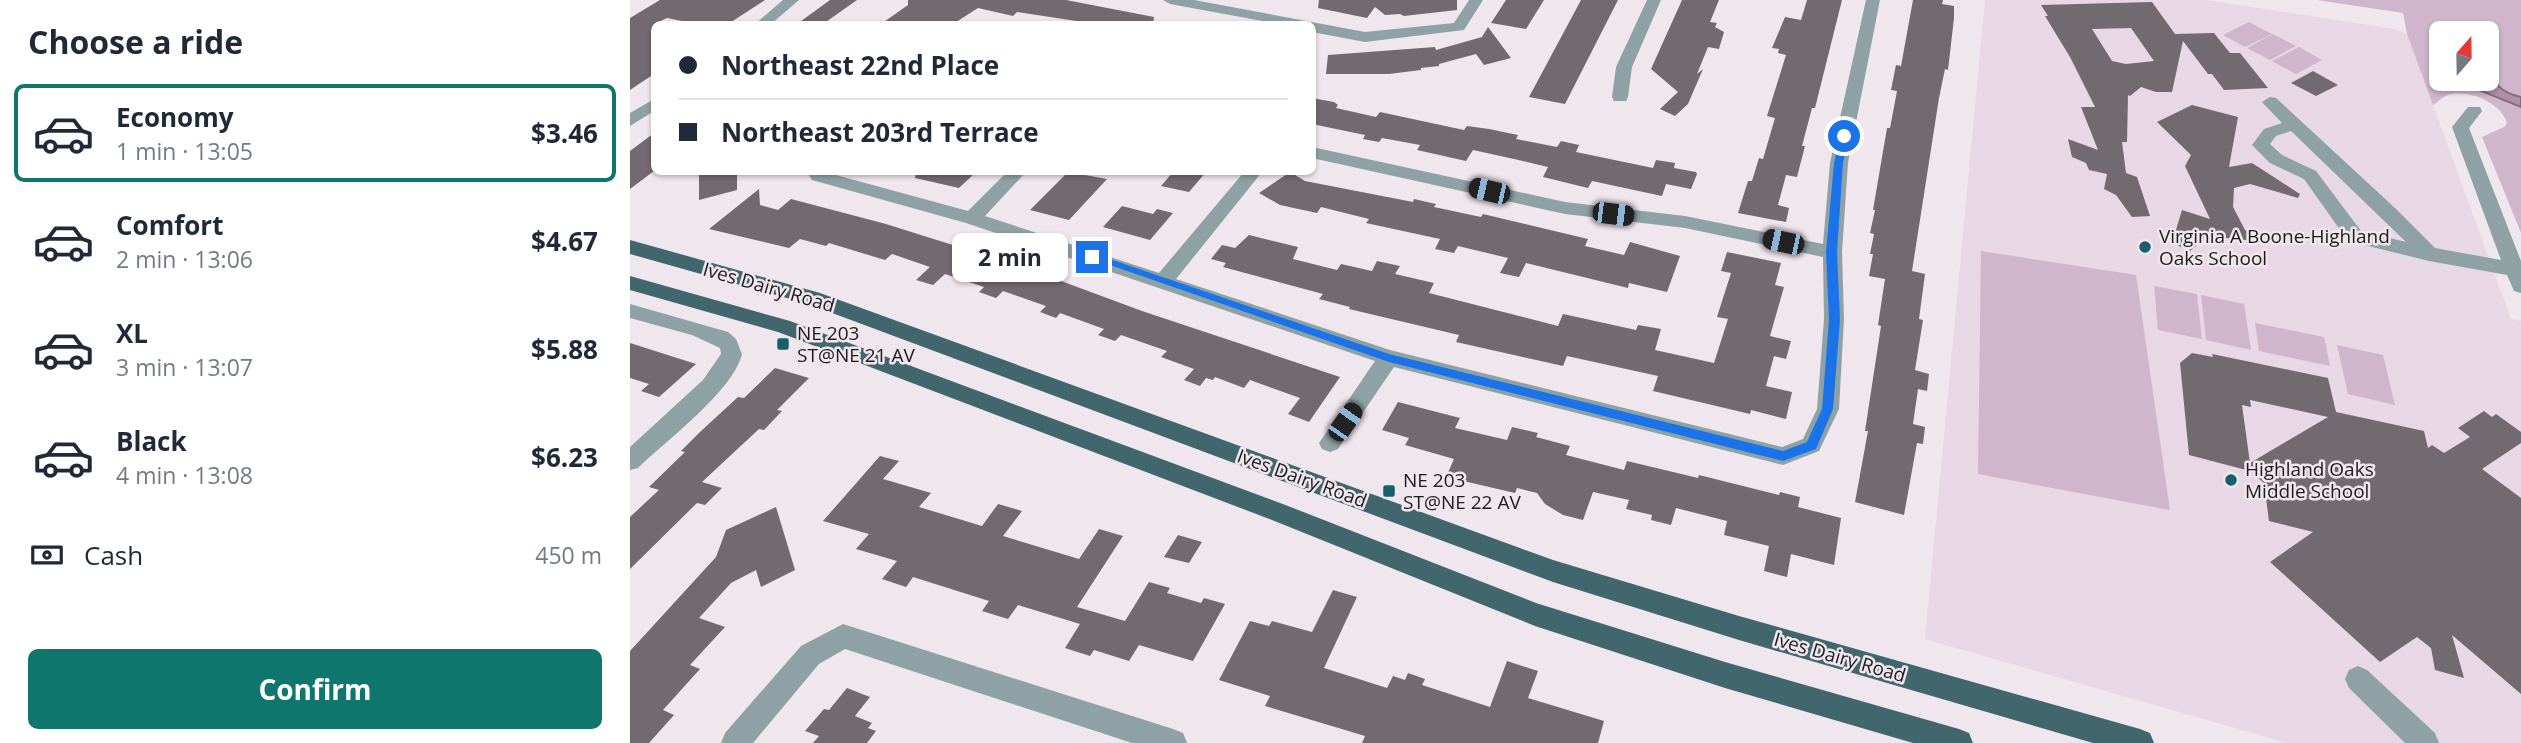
<!DOCTYPE html>
<meta charset="utf-8">
<style>
body{margin:0;font-family:"Open Sans",sans-serif;background:#f6f6f7;color:#1f2937;height:100vh;display:flex;flex-direction:column;font-size:26px;white-space:nowrap}
*{box-sizing:border-box;margin:0}
p{font-size:23px;color:#747a83}
.icon{flex:none;width:38px;height:38px;fill:none;stroke:currentColor;stroke-width:2;stroke-linecap:round;stroke-linejoin:round}
.map{position:relative;flex:1;overflow:hidden}
.details{display:flex;flex-direction:column;background:#fff;width:630px}
.details>*{flex:none}
.top-card{position:absolute;left:21px;top:21px;width:665px;height:154px;border-radius:10px;box-shadow:0 2px 5px #0004;display:grid;align-content:center;height:154px;padding:0 28px;background:#fff}
.needle{width:46px;rotate:20deg}
.controls{position:absolute;left:1799px;top:21px;display:grid;gap:14px}
.controls a{display:grid;place-items:center;width:70px;height:70px;border-radius:10px;background:#fff;box-shadow:0 2px 5px #0004;font-size:35px}
.end{position:absolute;width:32px;height:32px;margin:-16px;border:9px solid #1a73e8;background:#fff;box-shadow:0 0 0 4px #fff}
.from{border-radius:50%}
.bubble{position:absolute;height:49px;border-radius:10px;background:#fff;box-shadow:0 2px 5px #0004;font-size:23px;font-weight:700;line-height:49px;text-align:center}
.car{position:absolute;width:21px;height:42px;margin:-21px -10px;border-radius:9px;box-shadow:0 0 5px 2px #0007;background:linear-gradient(#222 24%,#8ab4d8 0 40%,#222 0 76%,#8ab4d8 0 86%,#222 0)}
.top-card b{display:flex;align-items:center;gap:24px;height:66px;font-size:26px}
.top-card b+b{border-top:2px solid #e0e1e3}
.top-card i{width:18px;height:18px;background:#1f2937}
ul{padding:0;list-style:none}
li{display:flex;align-items:center;gap:21px;height:98px;margin:0 14px 10px;padding:0 14px;border:4px solid transparent;border-radius:10px}
li div{flex:1}
li b{display:block;font-size:26px}
li em{font-style:normal;font-weight:700}
li.selected{border-color:#0f766e}
li>.icon{width:63px;height:63px;stroke-width:1.5}
h2{padding:0 28px;font-size:32px;line-height:84px}
.pay{display:flex;align-items:center;gap:18px;height:77px;padding:0 28px;font-size:26px}
.pay p{margin-inline-start:auto}
.cta{display:flex;gap:14px;margin-top:auto;padding:14px 28px}
.cta a{flex:1;height:80px;border-radius:10px;background:#0f766e;color:#fff;font-size:28px;font-weight:700;line-height:80px;text-align:center}
main{display:flex;flex:1;min-height:0}
.map>svg:first-child{display:block}
.built{fill:#e8d7e4}
.green{fill:#d0b6ca;fill-rule:evenodd}
.water{fill:#af8fa8;stroke:#846c7e;stroke-width:2}
.building{fill:#736a71;fill-rule:evenodd}
.lines{fill:none;stroke-linecap:round;stroke-linejoin:round}
.minor{fill:#8ea2a6;fill-rule:evenodd}
.major{fill:#41666e;fill-rule:evenodd}
.route{fill:#1a73e8}
.poi-dot{fill:#15606d;stroke:#f0e6ed;stroke-width:2.5}
.labels{text-anchor:middle;stroke-width:5;stroke-linejoin:round;paint-order:stroke}
.poi-label{font-size:19px;fill:#1e1b1d;stroke:#f0e6ed;text-anchor:start}
.street-label{font-size:19px;fill:#1e1b1d;stroke:#f0e6ed}
</style>
<main>
<section class="details">
<h2>Choose a ride</h2>
<ul>
<li class="selected"><svg class="icon" aria-label="car" viewBox="0 0 24 24"><path d="M5 17H2v-5l4-1 3-4h7l3 4 3 1v5h-3M9 17h6M6 11h13"/><circle cx="7" cy="17" r="2"/><circle cx="17" cy="17" r="2"/></svg><div><b>Economy</b><p>1 min · 13:05</p></div><em>$3.46</em></li>
<li><svg class="icon" aria-label="car" viewBox="0 0 24 24"><path d="M5 17H2v-5l4-1 3-4h7l3 4 3 1v5h-3M9 17h6M6 11h13"/><circle cx="7" cy="17" r="2"/><circle cx="17" cy="17" r="2"/></svg><div><b>Comfort</b><p>2 min · 13:06</p></div><em>$4.67</em></li>
<li><svg class="icon" aria-label="car" viewBox="0 0 24 24"><path d="M5 17H2v-5l4-1 3-4h7l3 4 3 1v5h-3M9 17h6M6 11h13"/><circle cx="7" cy="17" r="2"/><circle cx="17" cy="17" r="2"/></svg><div><b>XL</b><p>3 min · 13:07</p></div><em>$5.88</em></li>
<li><svg class="icon" aria-label="car" viewBox="0 0 24 24"><path d="M5 17H2v-5l4-1 3-4h7l3 4 3 1v5h-3M9 17h6M6 11h13"/><circle cx="7" cy="17" r="2"/><circle cx="17" cy="17" r="2"/></svg><div><b>Black</b><p>4 min · 13:08</p></div><em>$6.23</em></li>
</ul>
<div class="pay"><svg class="icon" aria-label="cash" viewBox="0 0 24 24"><path d="M3 7h18v10H3z"/><circle cx="12" cy="12" r="2"/></svg>Cash<p>450 m</p></div>
<div class="cta"><a>Confirm</a></div>
</section>
<div class="map">
<svg width="1891" height="743" viewBox="0 0 1891 743">
<rect width="100%" height="100%" fill="#f0e6ed"/>
<path class="built" d="M1355,0H1576L1764,29L1777,34L1881,319L1891,321V743H1657L1295,639Z"/>
<path class="green" d="M1687,0H1891V233L1852,137L1874,127L1877,123C1871,102 1838,89 1818,95C1812,97 1808,102 1803,105L1777,34L1773,13ZM1811,33H1857V79H1811Z
M1619,22L1642,34L1615,47L1593,35Z
M1643,34L1666,46L1640,60L1617,48Z
M1669,47L1692,60L1666,74L1642,61Z
M1351,251L1506,275L1540,510L1348,474Z
M1524,286L1567,294L1572,339L1528,330Z
M1571,295L1614,304L1621,350L1576,340Z
M1625,323L1694,337L1700,366L1629,351Z
M1707,345L1753,355L1765,405L1718,394Z"/>
<path class="water" d="M1857,56C1866,80 1862,90 1891,97V107L1849,90L1843,79H1857Z"/>
<path class="building" d="M30,0H135L98,24H67L37,18L24,24V74L0,90V18Z
M200,0H227L193,24H167Z
M278,0H436L524,17L523,24H466L387,12L383,16L348,8L323,24H251L278,5Z
M689,0H827V10L774,16L770,14L755,15L745,7L737,18L688,8Z
M876,0H914L896,29L861,23Z
M951,0H988L935,104L899,97Z
M1052,0H1089L1080,22L1087,23L1085,27L1094,32L1089,49L1078,47L1067,74L1073,69L1058,104L1045,116L1030,109L1048,92L1021,69Z
M1177,0H1212L1185,108H1182L1172,146H1175L1167,177L1156,175L1148,205L1159,208L1156,222L1108,213L1118,181H1122L1129,158L1133,159L1145,118L1137,116L1156,55L1148,53L1149,49L1142,48L1155,17L1171,20Z
M1283,0H1313L1312,4L1324,6V18L1318,70L1315,69L1309,98L1282,271L1295,274L1289,319L1293,320L1285,370L1299,374L1297,391L1288,389L1283,424L1295,427L1293,444L1287,443L1274,515L1225,502L1238,431H1235L1251,326L1248,325L1255,279L1239,276L1243,254H1240L1244,234L1240,233L1245,210H1243L1257,128H1260L1267,91L1261,90L1266,65L1271,66Z
M1522,2L1545,34L1584,33L1600,53H1610L1638,88L1594,90L1582,74H1578L1553,41L1542,92H1526L1511,87L1500,96L1498,95L1497,142H1492L1496,173L1507,177L1520,216L1502,217L1486,195L1474,189L1477,174L1459,170L1456,163L1442,157L1438,139L1468,150L1451,107H1465L1440,57L1415,16H1418L1411,5ZM1501,28L1524,61L1496,64L1482,61L1462,29Z
M858,27L881,58L854,65L846,54L809,64V66L791,68V70L759,74H696L698,55L805,47L806,50L852,37Z
M1683,71L1708,85L1686,96L1661,83Z
M682,98L704,102L708,105L706,108L746,117L750,112L834,130L837,126L859,129L888,135L886,139L927,147L931,141L949,145L946,152L1023,168L1026,160L1045,163L1044,168L1066,172L1067,174L1061,189L1036,184L1032,196L962,181L958,188L913,177L918,167L884,159L843,150L836,161L787,150L790,145L752,138L749,142L733,139L735,135L682,124Z
M1562,105L1608,117L1599,167L1622,163L1670,194L1668,198L1620,184L1604,188L1603,207L1615,230L1626,234L1625,241L1577,236L1560,251L1542,243L1552,210L1580,219L1555,166L1561,155L1527,122Z
M24,133V171L0,189V151Z
M69,172H107V190L69,200Z
M286,172H346L329,188L285,178Z
M438,172L477,179L439,220L400,210Z
M543,172H576L559,192L531,186Z
M660,172L675,181L783,202L784,199L806,204L804,207L851,217L853,214L958,239L955,246L994,255L1000,242L1050,256L1037,292L999,283L998,288L896,263L889,277L870,273L878,258L828,246L824,253L805,249L810,239L736,223L739,219L691,207L687,213L650,205L629,193Z
M129,189L130,205L148,210L161,199L256,224L396,268L512,311L710,377L679,422L658,414L670,398L620,380L614,388L585,377L583,380L576,378L570,386L554,380L564,369L531,357L537,351L491,335L485,341L468,335L474,329L430,313L426,318L410,312L416,306L373,291L366,298L349,292L354,287L315,274L303,285L286,280L300,267L262,254L255,260L199,243L196,246L170,239L159,248L79,229Z
M492,206L523,214L527,209L543,213L520,240L473,227Z
M619,235L668,247L663,259L707,270L711,264L742,271L747,261L770,266L765,274L804,283L799,293L928,326L933,314L1006,330L1008,325L1031,329L1025,350L1084,363L1098,319L1087,317L1101,273L1091,271L1097,252L1151,263L1145,285L1154,287L1140,336L1161,341L1156,359L1144,356L1136,386L1162,392L1156,419L1121,410L1120,414L1023,391L1028,376L937,356L933,366L826,342L829,335L719,309L720,307L689,299L693,294L593,267L596,263L581,259L592,245L605,248Z
M0,343L66,364L29,397L11,391L19,384L0,378Z
M1562,353L1583,357L1582,354L1698,378L1706,412L1794,431L1798,448L1802,445L1814,453L1840,437L1828,428L1854,411L1862,417L1866,414L1891,432V443L1852,469L1891,498V694L1822,635L1834,678L1805,670L1801,648L1787,637L1750,662L1640,562L1683,532L1639,521L1634,483L1620,471L1559,455L1550,363ZM1620,400L1698,417L1620,463L1612,405L1621,407Z
M145,368L179,378L147,410L152,411L134,430L129,429L72,482L92,488L75,505L67,503L0,569V517L29,490L19,487L55,452L51,451L70,432L108,397L114,398Z
M768,402L830,418L825,428L877,440L882,427L908,433L906,437L940,446L936,455L994,470L997,461L1068,478L1069,475L1149,495L1150,492L1170,497L1168,507L1211,518L1204,565L1161,554L1157,577L1134,571L1139,546L1094,535L1097,521L1046,508L1041,525L1021,520L1022,515L996,509L999,500L963,492L953,520L933,515L915,504L907,493L887,488L885,493L816,477L824,459L775,445L779,438L752,430Z
M250,456L269,461L253,479L301,493L289,507L352,526L368,504L392,511L373,536L449,559L469,529L493,536L447,607L495,621L519,582L540,588L537,593L571,603L574,598L595,604L563,661L509,645L499,661L464,650L460,656L435,648L450,624L388,605L378,619L352,611L359,601L283,577L276,587L252,579L267,561L226,549L239,534L193,521Z
M146,507L165,570L131,587L126,570L101,583L69,618L95,627L60,665L70,669L33,710L44,715L19,743H0V651L86,557L96,530Z
M548,535L572,542L559,563L534,557Z
M703,590L727,597L694,668L757,688L763,676L775,680L778,673L795,679L792,685L860,707L877,661L908,671L898,698L974,721L968,743H732L735,736L635,706L640,696L589,680L620,621L639,626L642,621L682,632Z
M217,688L240,697L225,716L242,723L238,728L246,731L237,743H183L189,736L175,731L194,709L199,710Z"/>
<g class="lines">
<path class="minor" d="M153,0H169L141,24H125Z
M533,0H564L735,32L824,23L839,0H853L834,30L735,42L682,32V24H649L540,4Z
M1017,0H1031L1002,67L998,97L996,101H984L982,97L986,67Z
M1236,0H1250L1218,163L1212,252L1214,319L1209,409L1189,451L1153,465L764,367L708,449L700,452L692,449L689,443L745,361L336,223L182,180L177,172H195L338,211L377,172H396L355,216L529,273L614,172H632L546,279L760,350L1152,447L1173,439L1187,409L1194,319L1193,257L1055,228L935,214L682,158V147L935,202L1055,216L1193,244L1200,163Z
M1640,97L1646,98L1765,208L1805,248L1871,260L1822,127L1838,107H1850L1852,111L1839,128L1891,261V293L1884,291L1877,275L1799,261L1718,241L1674,179L1640,163L1622,145L1634,129L1652,123L1632,102ZM1661,131L1776,242L1731,231L1686,171L1652,155L1640,144L1646,136Z
M24,99V111L0,126V113Z
M0,304L98,332L106,339L112,354C103,391 36,441 8,468L0,470V447L73,380L91,354L90,348L62,335L0,318Z
M213,624L543,729L553,733L557,743H502L215,649L189,664L123,743H91L95,733L171,646Z
M1728,666L1737,670L1805,733L1809,743H1775L1719,688L1715,679L1719,670Z"/>
<path class="major" d="M0,240L190,293L923,560L1109,616L1510,729L1520,733L1524,743H1463L1109,640L923,582L178,304L0,254Z
M0,276L160,321L658,506L906,603L1095,662L1329,729L1339,733L1343,743H1283L1095,688L905,626L642,520L148,332L0,290Z"/>
</g>
<path class="route" d="M1211,134L1219,136L1213,163L1207,252L1210,320L1203,409L1186,449L1153,461L759,362L457,257L465,254L759,354L1153,451L1177,442L1192,409L1199,320L1196,252L1204,163Z"/>
<g class="poi-dot">
<circle cx="1515" cy="247" r="7"/>
<rect x="146" y="337" width="14" height="14" rx="3.5"/>
<circle cx="1601" cy="480" r="7"/>
<rect x="752" y="484" width="14" height="14" rx="3.5"/>
</g>
<g class="labels">
<g class="poi-label">
<text x="1529" y="243">Virginia A Boone-Highland<tspan x="1529" dy="22">Oaks School</tspan></text>
<text x="167" y="340">NE 203<tspan x="167" dy="22">ST@NE 21 AV</tspan></text>
<text x="1615" y="476">Highland Oaks<tspan x="1615" dy="22">Middle School</tspan></text>
<text x="773" y="487">NE 203<tspan x="773" dy="22">ST@NE 22 AV</tspan></text>
</g>
<g class="street-label">
<text transform="translate(139 287) rotate(16)" y="7">Ives Dairy Road</text>
<text transform="translate(672 478) rotate(20)" y="7">Ives Dairy Road</text>
<text transform="translate(1210 657) rotate(16)" y="7">Ives Dairy Road</text>
</g>
</g>
</svg>
<div class="controls">
<a><svg class="needle" viewBox="-14 -14 28 28"><path d="M0-13l5 13h-10z" fill="#e53935"/><path d="M0 13l5-13h-10z" fill="#747a83"/></svg></a>
</div>
<i class="end from" style="left:1214px;top:136px"></i>
<i class="end" style="left:462px;top:257px"></i>
<div class="bubble" style="left:322px;top:233px;width:116px">2 min</div>
<i class="car" style="left:859px;top:191px;rotate:283deg"></i>
<i class="car" style="left:983px;top:214px;rotate:97deg"></i>
<i class="car" style="left:1153px;top:242px;rotate:282deg"></i>
<i class="car" style="left:715px;top:422px;rotate:35deg"></i>
<div class="top-card">
<b><i class="from"></i>Northeast 22nd Place</b>
<b><i></i>Northeast 203rd Terrace</b>
</div>
</div>
</main>
